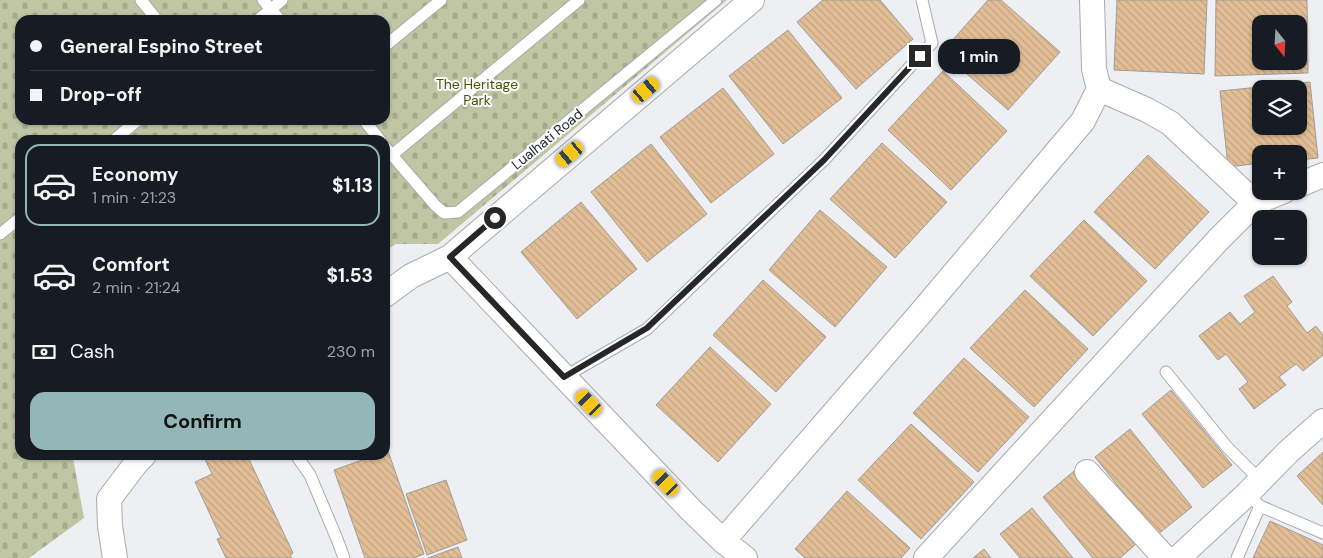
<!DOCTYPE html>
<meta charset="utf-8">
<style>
body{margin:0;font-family:"DM Sans",sans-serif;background:#242831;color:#f1f3f6;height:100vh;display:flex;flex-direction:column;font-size:19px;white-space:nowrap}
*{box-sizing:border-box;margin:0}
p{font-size:16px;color:#9ea1a6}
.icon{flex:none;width:28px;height:28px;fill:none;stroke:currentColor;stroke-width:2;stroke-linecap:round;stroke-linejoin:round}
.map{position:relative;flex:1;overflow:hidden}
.side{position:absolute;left:15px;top:135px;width:375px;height:325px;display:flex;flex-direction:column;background:#171b24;border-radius:15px;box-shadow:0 1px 4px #0004}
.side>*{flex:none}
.hud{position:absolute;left:15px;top:15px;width:375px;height:110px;border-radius:15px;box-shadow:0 1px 4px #0004;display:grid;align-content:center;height:110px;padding:0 15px;background:#171b24}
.needle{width:32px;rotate:162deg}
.controls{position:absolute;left:1252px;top:15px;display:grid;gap:10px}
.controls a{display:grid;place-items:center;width:55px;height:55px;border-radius:10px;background:#171b24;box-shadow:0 1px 4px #0004;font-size:25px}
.end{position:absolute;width:22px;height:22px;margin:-11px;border:6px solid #262728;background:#fff;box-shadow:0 0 0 2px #fff}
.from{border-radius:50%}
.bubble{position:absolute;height:35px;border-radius:15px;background:#171b24;box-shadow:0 1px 4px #0004;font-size:16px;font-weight:700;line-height:35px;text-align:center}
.car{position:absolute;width:15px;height:30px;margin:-15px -8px;border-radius:6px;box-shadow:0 0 4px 1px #0007;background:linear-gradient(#f5c518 24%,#345 0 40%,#f5c518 0 76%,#345 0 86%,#f5c518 0)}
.hud b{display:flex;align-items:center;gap:18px;height:48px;font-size:19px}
.hud b+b{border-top:1px solid #363941}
.hud i{width:12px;height:12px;background:#f1f3f6}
ul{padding:9px 0 0;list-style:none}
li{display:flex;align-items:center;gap:15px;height:82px;margin:0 10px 8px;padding:0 5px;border:2px solid transparent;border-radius:15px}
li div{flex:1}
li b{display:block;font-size:19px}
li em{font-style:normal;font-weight:700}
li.on{border-color:#93b6b8}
li>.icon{width:45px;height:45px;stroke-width:1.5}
.pay{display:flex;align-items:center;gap:12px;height:55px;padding:0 15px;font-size:19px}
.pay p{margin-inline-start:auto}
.action{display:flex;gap:10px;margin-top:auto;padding:10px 15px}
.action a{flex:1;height:58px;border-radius:15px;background:#93b6b8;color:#111;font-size:20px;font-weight:700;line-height:58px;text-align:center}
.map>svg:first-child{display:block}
.cemetery{fill:url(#cemetery-stones);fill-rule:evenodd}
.building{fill:url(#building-back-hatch);stroke:#9f9c9a;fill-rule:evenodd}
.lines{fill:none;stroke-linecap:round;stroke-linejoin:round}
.service-casing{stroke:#a8aaac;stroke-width:13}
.minor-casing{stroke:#a8aaac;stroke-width:26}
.service{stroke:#fff;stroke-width:11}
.minor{stroke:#fff;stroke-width:24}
.route{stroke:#262728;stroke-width:6}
.labels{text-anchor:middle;stroke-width:4;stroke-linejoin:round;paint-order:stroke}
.park-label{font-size:14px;fill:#4c5300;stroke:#fbfcff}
.street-label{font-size:14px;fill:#262728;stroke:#fbfcff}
</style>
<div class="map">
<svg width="1323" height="558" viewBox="0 0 1323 558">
<defs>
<pattern id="cemetery-stones" width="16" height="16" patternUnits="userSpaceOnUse" patternTransform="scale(1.25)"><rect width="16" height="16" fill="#c0c6a4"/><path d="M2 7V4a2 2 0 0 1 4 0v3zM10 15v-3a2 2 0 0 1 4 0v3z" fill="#a5aa8d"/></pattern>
<pattern id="building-back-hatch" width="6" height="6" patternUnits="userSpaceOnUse" patternTransform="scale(1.25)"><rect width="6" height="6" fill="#e2be96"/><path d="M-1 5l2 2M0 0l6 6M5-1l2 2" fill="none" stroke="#c2a381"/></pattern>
</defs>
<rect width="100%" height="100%" fill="#edeff2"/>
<path class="cemetery" d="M0,0H727L438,244H396L385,251V140H20V455H78L73,458L84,518L29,558H0ZM20,20H385V120H20Z"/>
<path class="building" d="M823,0H880L913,39L856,89L797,22Z
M988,0H1001L1060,52L1008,110L942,52Z
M1117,0H1207L1204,74L1114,70Z
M1216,0H1307L1308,73L1215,76ZM1261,24H1299V61H1261Z
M788,30L842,98L783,144L729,76Z
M943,71L1007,131L951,190L888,130Z
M1310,82L1318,158L1299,160V154H1261V163L1228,167L1220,91ZM1261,89H1299V126H1261Z
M723,88L774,154L711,203L660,137Z
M882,143L947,202L895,258L830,199Z
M651,144L707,214L647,262L591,192Z
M1148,155L1209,212L1155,269L1094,212Z
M581,202L637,269L577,319L521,252Z
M820,210L887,267L835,327L769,270Z
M1084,220L1147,281L1093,336L1030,276Z
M1273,276L1292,302L1287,306L1307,333L1316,326L1323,335V355L1303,371L1296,364L1279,377L1286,385L1254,409L1239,389L1248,382L1226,354L1218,360L1199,336L1230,312L1240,324L1255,312L1244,296Z
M763,280L826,337L776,392L713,335Z
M1025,290L1088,349L1034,407L970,348Z
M710,347L771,404L718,462L656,405Z
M964,358L1029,417L978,472L913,413Z
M1171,390L1232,465L1203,488L1142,414Z
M911,424L974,482L921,539L858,480Z
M1130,429L1192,507L1157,535L1095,457Z
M388,451L424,554L414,558H365L334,470L376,455H385V452Z
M1323,452V505L1297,476Z
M214,455H247L293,553L290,555L292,558H226L217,539L221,538L195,482L212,474L205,459Z
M1074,471L1135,545L1120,558H1093L1043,497Z
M446,480L467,540L427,555L406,494Z
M847,491L910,548L901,558H805L795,549Z
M1032,508L1073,558H1020L1000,534Z
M1270,521L1323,545V558H1253Z
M458,547L462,558H428Z
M984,549L991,558H973Z"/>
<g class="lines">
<g class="service-casing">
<path id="service" d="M141,0L157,20
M263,0L280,20
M258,20L282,0
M385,46L441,0
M364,120L380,140
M114,140L138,120
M385,147L435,205L444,213L458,212L716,0
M392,155L579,0
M1255,203L1269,219
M0,234L20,218
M1166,372L1227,447L1260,480
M564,377L647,329L824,160L932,43L922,0
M296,455L310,475L337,539L344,558
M1247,494L1260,506L1323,533
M1237,558L1260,506"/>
</g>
<g class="minor-casing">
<path id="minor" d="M1099,89L1147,110L1170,123L1255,203
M1299,185L1323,175
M450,257L691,510L723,541L745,558
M385,295L411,276L450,257L752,0
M1087,472L1165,558
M723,541L919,315L1083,121L1099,89L1094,69L1092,0
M115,558L110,526L109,499L137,462L144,455
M926,558L1218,240L1255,203L1284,191
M1178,558L1247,494L1288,452L1323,421"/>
</g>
<use href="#service" class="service"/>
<use href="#minor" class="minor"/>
</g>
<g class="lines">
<path class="route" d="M495,218L450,257L564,377L647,328L824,160L920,56"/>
</g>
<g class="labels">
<g class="park-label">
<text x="477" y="89">The Heritage<tspan x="477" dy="16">Park</tspan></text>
</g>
<g class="street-label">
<text transform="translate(547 139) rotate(-39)" y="5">Lualhati Road</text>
</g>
</g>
</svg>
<div class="controls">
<a><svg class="needle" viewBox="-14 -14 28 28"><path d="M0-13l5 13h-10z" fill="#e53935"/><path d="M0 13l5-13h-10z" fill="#9ea1a6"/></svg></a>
<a><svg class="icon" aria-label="layers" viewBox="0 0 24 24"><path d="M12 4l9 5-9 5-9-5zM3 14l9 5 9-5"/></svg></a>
<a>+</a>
<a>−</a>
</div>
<i class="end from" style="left:495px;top:218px"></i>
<i class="end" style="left:920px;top:56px"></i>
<div class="bubble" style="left:938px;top:39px;width:82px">1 min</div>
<i class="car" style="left:646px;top:90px;rotate:50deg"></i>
<i class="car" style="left:570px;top:154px;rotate:230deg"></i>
<i class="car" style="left:589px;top:403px;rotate:316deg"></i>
<i class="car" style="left:666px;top:483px;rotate:316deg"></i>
<div class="hud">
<b><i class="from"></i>General Espino Street</b>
<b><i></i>Drop-off</b>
</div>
<section class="side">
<ul>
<li class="on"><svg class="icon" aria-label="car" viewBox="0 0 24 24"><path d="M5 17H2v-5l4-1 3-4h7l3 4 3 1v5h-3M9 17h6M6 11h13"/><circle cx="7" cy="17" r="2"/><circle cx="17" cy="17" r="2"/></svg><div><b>Economy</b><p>1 min · 21:23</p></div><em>$1.13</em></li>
<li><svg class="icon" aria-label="car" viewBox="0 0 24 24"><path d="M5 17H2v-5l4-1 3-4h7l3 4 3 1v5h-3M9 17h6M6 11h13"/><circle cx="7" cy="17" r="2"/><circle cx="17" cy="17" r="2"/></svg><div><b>Comfort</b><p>2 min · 21:24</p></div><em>$1.53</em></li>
</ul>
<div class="pay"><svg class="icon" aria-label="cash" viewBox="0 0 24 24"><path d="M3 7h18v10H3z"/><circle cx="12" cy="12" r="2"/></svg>Cash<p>230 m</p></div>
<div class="action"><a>Confirm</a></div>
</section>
</div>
